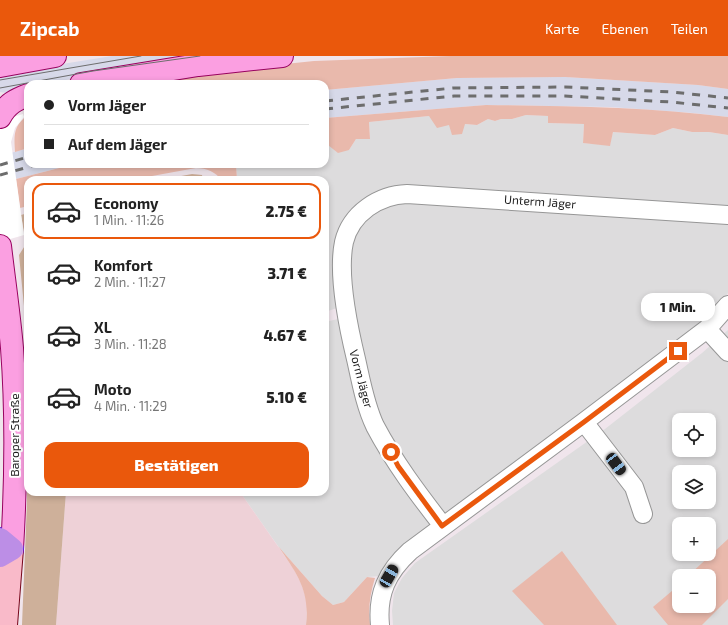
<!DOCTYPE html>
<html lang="de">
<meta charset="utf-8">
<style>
body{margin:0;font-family:"Exo 2",sans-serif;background:#f2f2f2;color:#222;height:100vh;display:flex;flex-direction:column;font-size:15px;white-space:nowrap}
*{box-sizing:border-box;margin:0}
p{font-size:13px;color:#767676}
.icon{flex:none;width:22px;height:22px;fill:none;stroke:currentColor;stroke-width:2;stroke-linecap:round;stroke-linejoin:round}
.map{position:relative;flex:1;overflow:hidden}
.panel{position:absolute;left:24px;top:120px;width:305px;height:320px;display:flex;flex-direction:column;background:#fff;border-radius:12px;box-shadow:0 2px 6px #0003}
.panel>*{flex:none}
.banner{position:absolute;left:24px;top:24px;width:305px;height:88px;border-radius:12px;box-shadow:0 2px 6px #0003;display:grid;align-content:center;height:88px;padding:0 20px;background:#fff}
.fabs{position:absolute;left:672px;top:357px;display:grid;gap:8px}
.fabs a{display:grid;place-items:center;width:44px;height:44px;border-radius:8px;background:#fff;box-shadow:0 2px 6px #0003;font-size:20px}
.end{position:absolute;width:18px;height:18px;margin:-9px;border:5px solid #ea580c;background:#fff;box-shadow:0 0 0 2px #fff}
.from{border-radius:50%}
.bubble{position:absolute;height:28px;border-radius:12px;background:#fff;box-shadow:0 2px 6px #0003;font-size:13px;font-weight:800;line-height:28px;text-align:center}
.car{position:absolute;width:12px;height:24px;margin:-12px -6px;border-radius:5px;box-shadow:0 0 3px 1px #0007;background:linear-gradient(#222 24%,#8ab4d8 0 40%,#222 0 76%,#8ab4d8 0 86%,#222 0)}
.banner b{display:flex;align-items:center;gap:14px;height:38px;font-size:15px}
.banner b+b{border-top:1px solid #e0e0e0}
.banner i{width:10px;height:10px;background:#222}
ul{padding:7px 0 0;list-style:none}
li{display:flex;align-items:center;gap:12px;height:56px;margin:0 8px 6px;padding:0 12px;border:2px solid transparent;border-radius:12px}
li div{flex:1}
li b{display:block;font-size:15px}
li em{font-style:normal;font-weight:800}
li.active{border-color:#ea580c}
li>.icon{width:36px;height:36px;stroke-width:1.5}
.cta{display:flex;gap:8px;margin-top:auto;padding:8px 20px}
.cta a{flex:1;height:46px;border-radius:12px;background:#ea580c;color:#fff;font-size:16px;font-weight:800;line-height:46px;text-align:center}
header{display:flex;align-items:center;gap:24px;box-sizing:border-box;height:56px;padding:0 20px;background:#ea580c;color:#fff}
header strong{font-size:19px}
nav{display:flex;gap:22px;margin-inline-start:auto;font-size:14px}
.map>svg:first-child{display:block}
.residential{fill:#dddcdd;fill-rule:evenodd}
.industrial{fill:#d7d9e9}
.farmland{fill:#eed1d7}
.grass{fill:#e9b9ac}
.forest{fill:#ceb09a}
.pier{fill:#fff}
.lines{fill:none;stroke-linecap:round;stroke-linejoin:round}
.minor-casing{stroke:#969696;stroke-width:20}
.secondary-casing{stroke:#76061a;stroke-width:24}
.primary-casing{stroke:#98025f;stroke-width:24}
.motorway-casing{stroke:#6827d9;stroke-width:24}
.minor{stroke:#fff;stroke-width:18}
.secondary{stroke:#f9bac9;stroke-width:22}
.primary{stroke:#fb9fe1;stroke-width:22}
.motorway{stroke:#bc8ee6;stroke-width:22}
.tram{stroke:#6d6d6d;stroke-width:1}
.rail{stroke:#6d6d6d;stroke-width:3;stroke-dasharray:8 8;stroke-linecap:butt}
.route{stroke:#ea580c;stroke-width:5}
.labels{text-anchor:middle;stroke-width:4;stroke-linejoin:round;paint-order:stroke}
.street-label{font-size:12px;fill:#1f1f1f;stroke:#fff}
</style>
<header>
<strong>Zipcab</strong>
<nav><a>Karte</a><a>Ebenen</a><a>Teilen</a></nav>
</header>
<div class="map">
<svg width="728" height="569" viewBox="0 0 728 569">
<rect width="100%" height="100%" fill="#f0e5ec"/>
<path class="residential" d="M526,59L549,60L548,67L584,68L583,87L610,89L613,76L655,79L673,72L692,76H709L728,79V153L410,132L354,159L337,252L325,256V124H237L236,108H325V76L349,94L356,83H370L369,66L429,60L449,69L465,68L477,69L488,63L495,65L501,63H512Z
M395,145L728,165V237L708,262L447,458H443L407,413L374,353L349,242L348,197L357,172L370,158Z
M338,263L342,265L358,335L430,465L428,472L381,520L367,521L344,546L333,549L322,540L278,490L240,436H325V266Z
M728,274V569H393L392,555L394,537L402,522L415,507L605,373L702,297ZM679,364H709V394H679ZM679,416H709V446H679ZM679,468H709V498H679ZM679,520H709V550H679Z"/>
<path class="industrial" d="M112,0H234L98,18L45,28H28V32L6,37L0,36V18Z
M565,21L698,29L728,33V61L693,57L611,51L486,49L325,62V34L457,22Z
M28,92V108H75L0,127V100Z"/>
<path class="farmland" d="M66,436H240L293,512L301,527L307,545L306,569H56Z"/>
<path class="grass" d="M450,0H728V33L698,29L565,21L457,22L325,34V28H128L188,18L314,5Z
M486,49C567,50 648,51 728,61V79L709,76H692L673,72L655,79L613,76L610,90L583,87L584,68L548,67V60L526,59L512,63H501L495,65L488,63L477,69L465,68L462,78L452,79L449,69L437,72L429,60L369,66L370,83H356L349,94L338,97L328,89L325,76V62Z
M28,59V92L15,96C14,79 13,70 28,59Z
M75,108H236L237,124H222C215,116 207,112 196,112L130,124H28V150L20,152L16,123Z
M728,483V543L702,569H668L653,551L679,529V550H709V520H688Z
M278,490L322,540L333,549L344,546L367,521L375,522C370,538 368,552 370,569H306C310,534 297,518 278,490Z
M562,495L617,569H544L512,535Z"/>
<path class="forest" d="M192,118L202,119L203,124H160Z
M28,157V436H66L56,569H22L27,446V363L24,319V250L19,199L26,188L21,159Z"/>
<path class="pier" d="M23,58L24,61L15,72L11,86L24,179L0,186V65Z"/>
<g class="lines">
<g class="minor-casing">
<path id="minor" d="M707,273L728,296
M584,366L634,431L643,458
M443,470C418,438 394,406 375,370C365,349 361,325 356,303C348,270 337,219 344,186C351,157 379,139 407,138L728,159
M380,569C377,538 387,516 410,495L584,366L707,273L728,249"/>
</g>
<g class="secondary-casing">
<path id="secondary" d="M6,569L12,493"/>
</g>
<g class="primary-casing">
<path id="primary" d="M0,10L55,0
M81,28L198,9L282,0
M0,61C7,48 15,44 28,39
M0,190C4,224 9,258 12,292C17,359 16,426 12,493"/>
</g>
<g class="motorway-casing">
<path id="motorway" d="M0,483L12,493L0,500"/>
</g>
<use href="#minor" class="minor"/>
<use href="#secondary" class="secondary"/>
<use href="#primary" class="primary"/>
<use href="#motorway" class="motorway"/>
<path class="tram" d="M0,24L141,0
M0,32L93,15L200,0"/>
<path class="rail" d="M325,45L453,32L565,31L672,36L728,42
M325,53L454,40H565L671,46L728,52
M0,109L28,101
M0,119L39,108"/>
</g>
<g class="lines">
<path class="route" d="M391,396L398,410L442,470L584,366L678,295"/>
</g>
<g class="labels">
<g class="street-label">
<text transform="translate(540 146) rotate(4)" y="4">Unterm Jäger</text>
<text transform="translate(361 323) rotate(75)" y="4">Vorm Jäger</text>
<text transform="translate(15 379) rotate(-90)" y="4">Baroper Straße</text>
</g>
</g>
</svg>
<div class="fabs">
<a><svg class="icon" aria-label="locate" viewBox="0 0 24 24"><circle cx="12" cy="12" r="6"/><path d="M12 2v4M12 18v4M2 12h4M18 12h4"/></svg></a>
<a><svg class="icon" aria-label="layers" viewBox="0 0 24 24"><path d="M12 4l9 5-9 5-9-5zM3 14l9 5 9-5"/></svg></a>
<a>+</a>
<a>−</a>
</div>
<i class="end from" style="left:391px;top:396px"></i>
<i class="end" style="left:678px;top:295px"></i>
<div class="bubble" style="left:641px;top:237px;width:74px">1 Min.</div>
<i class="car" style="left:616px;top:408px;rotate:143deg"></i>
<i class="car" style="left:389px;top:520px;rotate:30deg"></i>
<div class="banner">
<b><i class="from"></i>Vorm Jäger</b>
<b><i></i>Auf dem Jäger</b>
</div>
<section class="panel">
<ul>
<li class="active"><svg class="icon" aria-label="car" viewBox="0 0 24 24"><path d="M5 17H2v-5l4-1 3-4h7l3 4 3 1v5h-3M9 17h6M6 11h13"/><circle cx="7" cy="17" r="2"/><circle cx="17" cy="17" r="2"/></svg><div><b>Economy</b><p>1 Min. · 11:26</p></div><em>2.75 €</em></li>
<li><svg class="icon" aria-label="car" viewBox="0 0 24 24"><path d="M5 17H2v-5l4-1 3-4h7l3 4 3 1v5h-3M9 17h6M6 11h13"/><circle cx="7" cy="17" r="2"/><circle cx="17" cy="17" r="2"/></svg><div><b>Komfort</b><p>2 Min. · 11:27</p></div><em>3.71 €</em></li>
<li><svg class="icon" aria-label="car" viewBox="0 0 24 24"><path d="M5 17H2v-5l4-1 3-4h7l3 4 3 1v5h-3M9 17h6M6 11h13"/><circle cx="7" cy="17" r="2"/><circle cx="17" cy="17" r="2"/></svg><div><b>XL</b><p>3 Min. · 11:28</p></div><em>4.67 €</em></li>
<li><svg class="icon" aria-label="car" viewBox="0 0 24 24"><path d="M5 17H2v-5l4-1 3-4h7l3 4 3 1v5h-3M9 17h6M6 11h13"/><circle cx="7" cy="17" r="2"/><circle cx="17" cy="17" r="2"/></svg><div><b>Moto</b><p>4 Min. · 11:29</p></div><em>5.10 €</em></li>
</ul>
<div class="cta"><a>Bestätigen</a></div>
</section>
</div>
